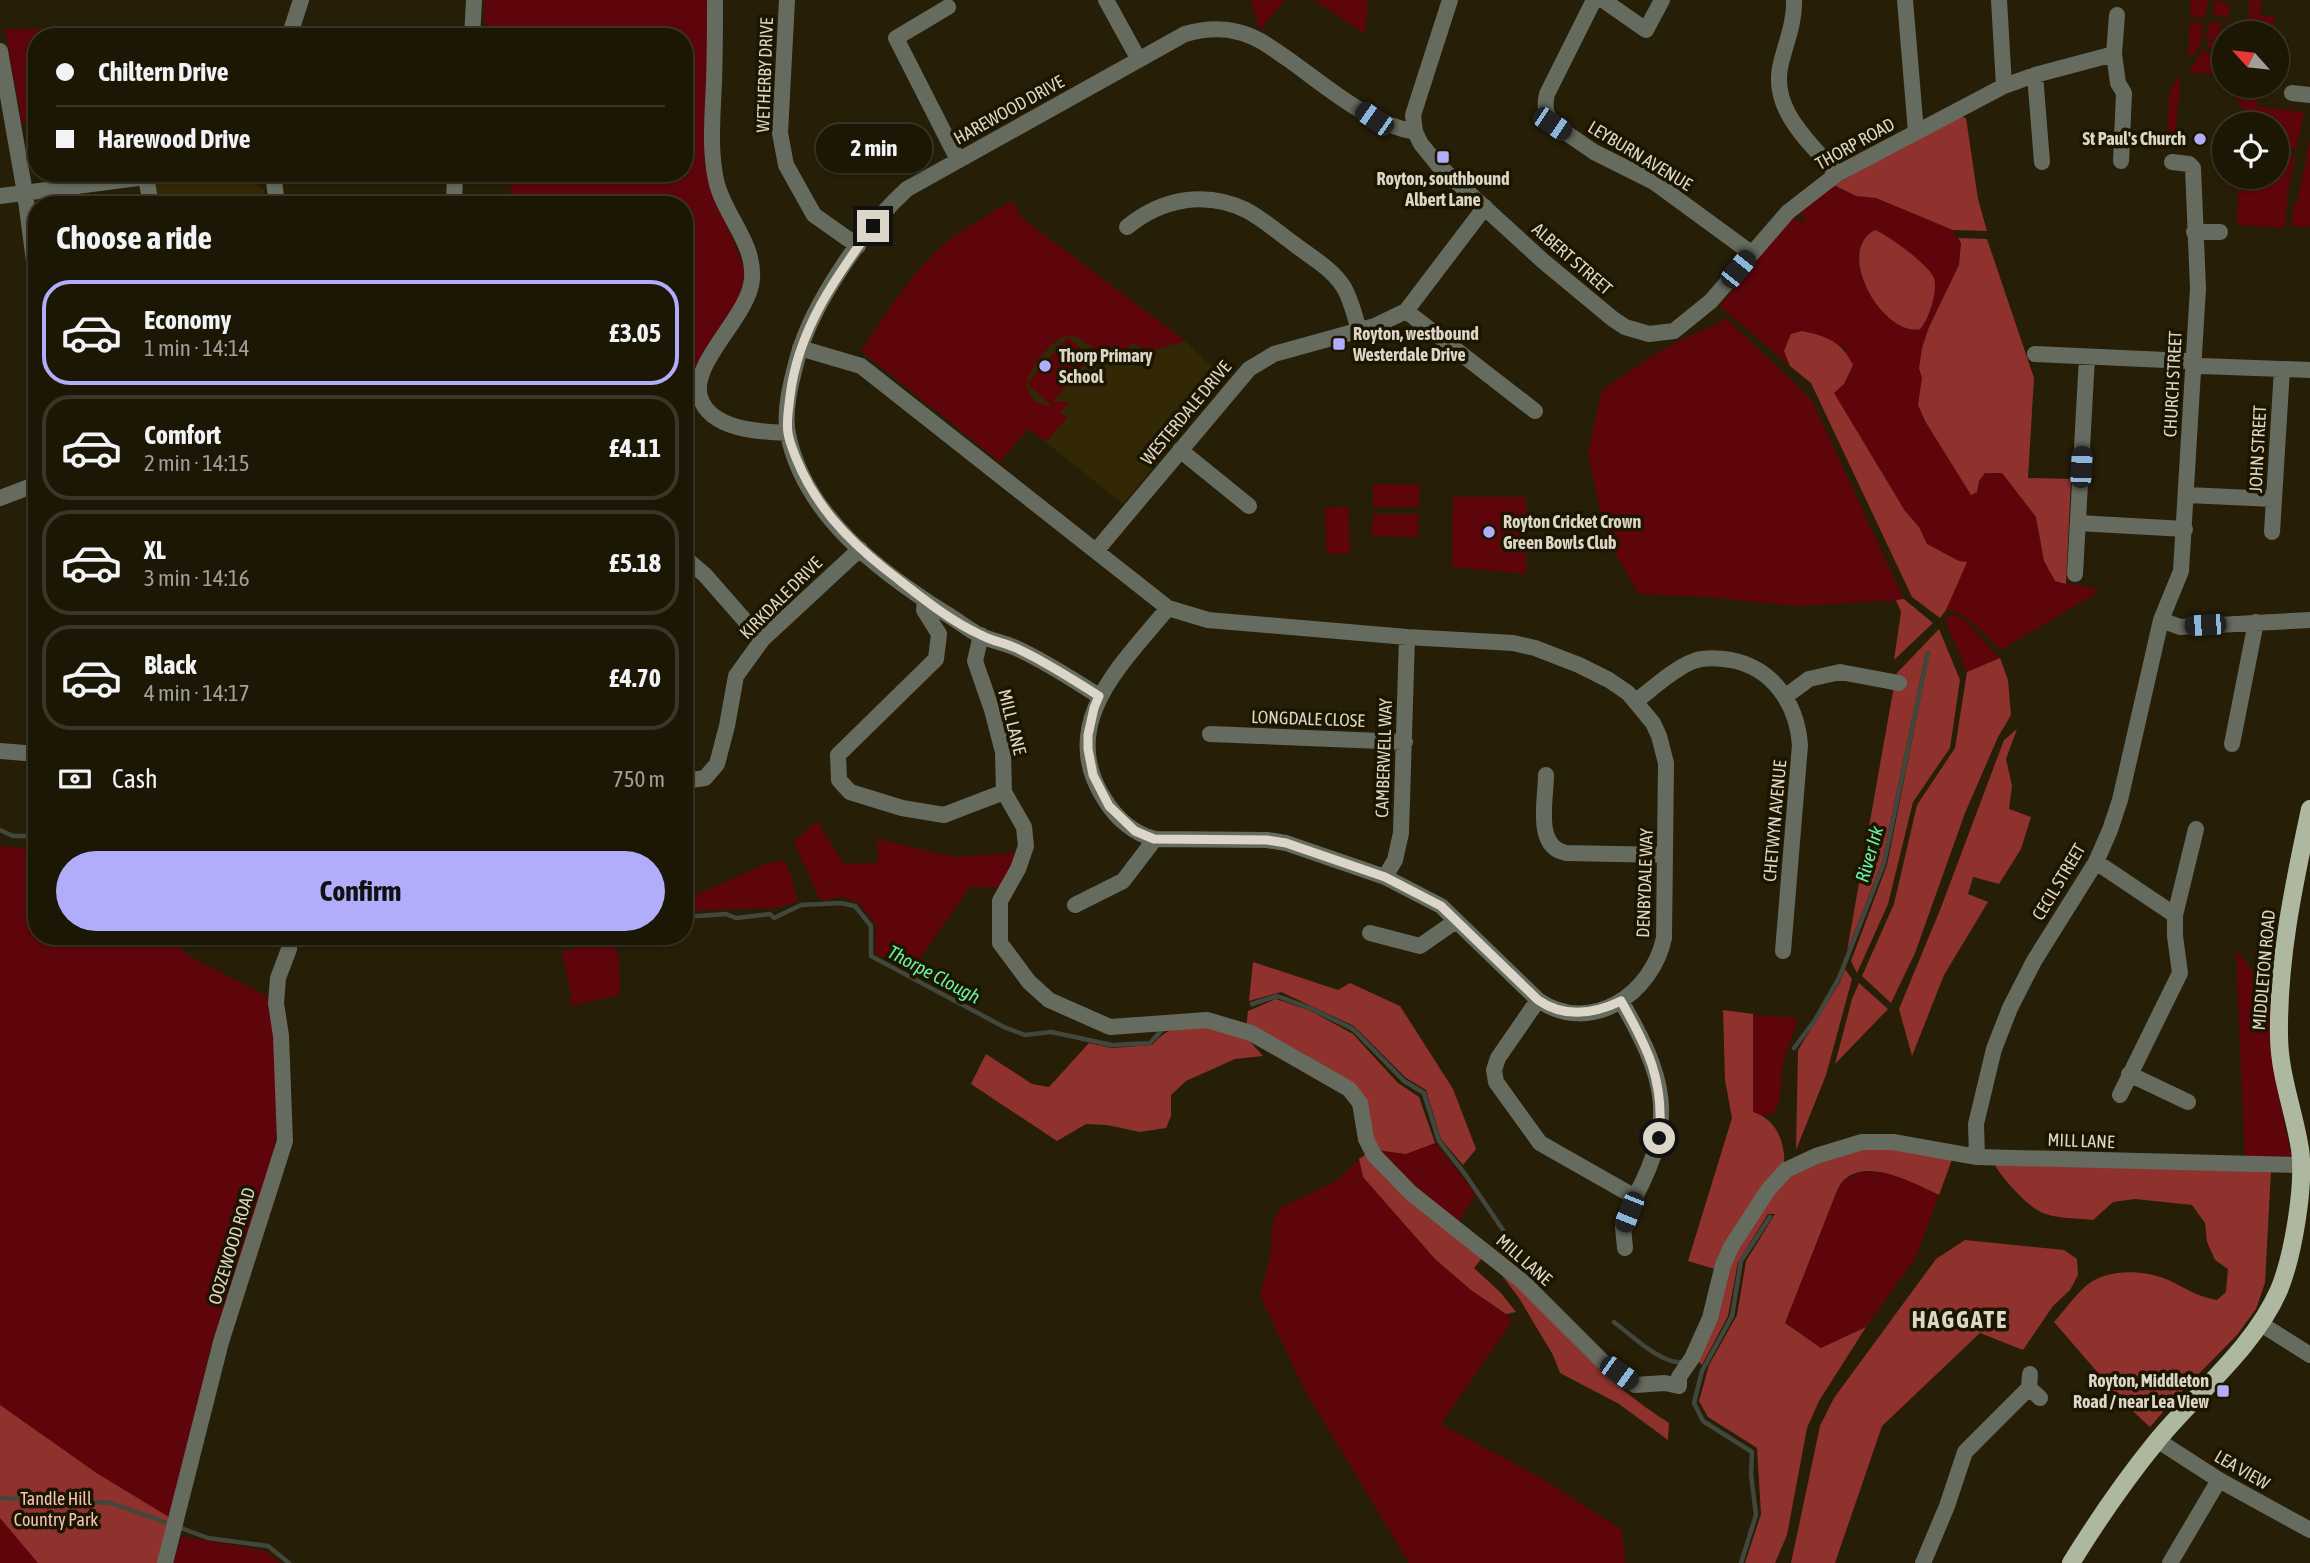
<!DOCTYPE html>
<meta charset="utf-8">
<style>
body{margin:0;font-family:"Asap Condensed",sans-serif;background:#292313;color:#f1f3f6;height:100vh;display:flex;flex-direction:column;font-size:26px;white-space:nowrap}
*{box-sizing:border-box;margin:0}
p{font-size:23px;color:#a09f9a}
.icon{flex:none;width:38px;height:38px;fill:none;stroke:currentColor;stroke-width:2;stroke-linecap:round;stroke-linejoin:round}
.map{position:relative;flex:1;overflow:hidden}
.panel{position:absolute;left:28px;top:196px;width:665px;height:749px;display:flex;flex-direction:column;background:#1c1604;border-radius:28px;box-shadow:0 2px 5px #0004,0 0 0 2px #3a3526}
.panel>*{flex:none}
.guide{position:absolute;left:28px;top:28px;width:665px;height:154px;border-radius:28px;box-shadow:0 2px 5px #0004,0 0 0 2px #3a3526;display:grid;align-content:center;height:154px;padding:0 28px;background:#1c1604}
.needle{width:46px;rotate:297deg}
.controls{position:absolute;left:2212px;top:21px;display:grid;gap:14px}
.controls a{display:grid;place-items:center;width:77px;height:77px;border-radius:50%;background:#1c1604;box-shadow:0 2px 5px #0004,0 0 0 2px #3a3526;font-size:35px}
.end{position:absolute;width:32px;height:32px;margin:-16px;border:9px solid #dbd6c7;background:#111;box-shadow:0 0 0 4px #111}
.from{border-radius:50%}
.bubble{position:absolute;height:49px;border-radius:24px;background:#1c1604;box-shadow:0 2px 5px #0004,0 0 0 2px #3a3526;font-size:23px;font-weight:700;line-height:49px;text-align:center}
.car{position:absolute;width:21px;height:42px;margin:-21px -10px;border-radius:9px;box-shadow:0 0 5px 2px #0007;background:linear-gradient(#222 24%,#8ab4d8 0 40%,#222 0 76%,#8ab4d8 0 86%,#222 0)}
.guide b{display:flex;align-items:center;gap:24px;height:66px;font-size:26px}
.guide b+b{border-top:2px solid #3a3526}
.guide i{width:18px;height:18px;background:#f1f3f6}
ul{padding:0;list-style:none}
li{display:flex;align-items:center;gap:21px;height:105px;margin:0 14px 10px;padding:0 14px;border:4px solid #3a3526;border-radius:28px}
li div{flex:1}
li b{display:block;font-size:26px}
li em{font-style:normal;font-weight:700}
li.selected{border-color:#b2adfa}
li>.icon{width:63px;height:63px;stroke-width:1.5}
h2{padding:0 28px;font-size:32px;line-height:84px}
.pay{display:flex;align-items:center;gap:18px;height:77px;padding:0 28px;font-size:26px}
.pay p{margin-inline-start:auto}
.button{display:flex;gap:14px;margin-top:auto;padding:14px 28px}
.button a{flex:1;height:80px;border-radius:42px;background:#b2adfa;color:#111;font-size:28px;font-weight:700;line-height:80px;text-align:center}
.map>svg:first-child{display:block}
.built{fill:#322806}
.green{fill:#5d050a;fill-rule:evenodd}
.forest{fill:#8f322e}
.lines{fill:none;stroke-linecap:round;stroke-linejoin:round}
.stream{stroke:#42473e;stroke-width:4.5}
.minor{stroke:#666b5f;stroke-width:16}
.major{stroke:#aeb8a0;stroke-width:18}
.route{stroke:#dbd6c7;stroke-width:9}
.poi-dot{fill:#b2adfa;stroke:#1c1500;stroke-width:2.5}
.labels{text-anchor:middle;stroke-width:7;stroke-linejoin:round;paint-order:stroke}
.street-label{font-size:18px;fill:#dbd6c7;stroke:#1c1500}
.poi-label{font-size:18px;font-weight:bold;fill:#dbd6c7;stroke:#1c1500;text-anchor:start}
.park-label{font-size:18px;fill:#f8c2bc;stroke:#1c1500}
.water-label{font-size:19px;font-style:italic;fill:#66f1ab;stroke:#1c1500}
.district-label{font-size:24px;font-weight:bold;letter-spacing:2px;fill:#dbd6c7;stroke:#1c1500}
</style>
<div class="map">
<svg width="2310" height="1563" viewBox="0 0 2310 1563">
<rect width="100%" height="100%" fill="#261e06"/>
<path class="built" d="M242,173L264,190L266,205H157L154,180Z
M1012,201L1022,218L1185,341L1225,380L1123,504L1028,428L1000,462L861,351L901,294L939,249L955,235Z"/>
<path class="green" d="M485,0H712L719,206L748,277L694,397L684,438V205H510L512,173H684V37H509L507,31L484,24Z
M1251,0H1285L1260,30Z
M1314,0H1368L1365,34Z
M2191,0H2208L2205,17L2190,18Z
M2214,0L2230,5L2228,18L2213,15Z
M2247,0L2262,1L2260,15L2275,17L2274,28L2262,26V21L2249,20L2250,5Z
M2213,21L2221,23L2219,39L2206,38L2208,25Z
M2203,22L2201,43L2194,55L2188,56L2190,23Z
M5,29L277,32L276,37H37V124L22,123Z
M2206,40L2224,43V65L2209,47Z
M2203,49L2216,61L2223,72L2222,74L2192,73L2190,70Z
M2178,78L2181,79L2175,134L2167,131L2170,90Z
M2235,86H2259L2257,107L2304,112L2296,150L2277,145V124H2241L2243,108L2234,96Z
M2310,139V227L2291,226L2294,204H2297Z
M2277,152L2295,158L2288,192L2285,228L2237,225L2238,186L2265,188L2266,177H2277Z
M1834,185L1856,196L1876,198L1953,230L1961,243L1959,265L1929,327L1922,348L1919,368L1922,377L1918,406L1925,421L1977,492L1979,481L1985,473H2002L2036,517L2044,561L2055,581L2099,589L2092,596L2002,649C1983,638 1970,611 1946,610L1966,562L1959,561L1926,544L1919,527L1905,511L1833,393L1844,384L1846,350C1829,339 1813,329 1792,334L1784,351L1790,366L1720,306L1764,250L1794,217L1803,224L1806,220L1800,213ZM1858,253L1931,273L1935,281L1929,317L1863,279L1859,267Z
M1012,201L1022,218L1185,341L1147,352L1136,344H1131L1119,357L1110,352L1103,356C1094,349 1082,337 1071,336C1054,333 1027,372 1026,387L1035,402L1048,406L1051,405L1027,384L1068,337L1091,358L1052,403L1058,401L1070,403L1060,412L1067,418L1046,442L1028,428L1000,462L861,351C885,316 908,277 940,248C961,229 988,215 1012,201Z
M1726,318L1812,400L1904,600L1795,606L1708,597L1639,594L1606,538L1588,453L1602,390C1626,374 1650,356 1677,342C1693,333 1711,329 1726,318Z
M1373,484L1420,485L1419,507H1373Z
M1453,497H1526V574L1452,567Z
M1348,507L1350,553L1327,554L1325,508Z
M1373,514H1419L1418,537L1372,536Z
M1952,614L1965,620L2000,658L1967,672L1945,620Z
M817,821L844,864L878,863L877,839L954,857L1021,852L1000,887H970L911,971L875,953L876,925L859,903L842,897L820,900L794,842Z
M0,846L37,850V936H172L187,955L268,997L272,1003L280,1118L271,1162L209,1353L169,1541L162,1563H0Z
M784,861L790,872L798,902L775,908L684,911V900L768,863Z
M612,941C622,957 619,976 620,995L571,1006V996L562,951Z
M2236,950L2252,970L2274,975L2271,1042L2277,1089L2293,1163L2245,1159Z
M1753,1015L1798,1018L1782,1066L1780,1100L1774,1113L1765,1116L1753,1112Z
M1435,1143L1476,1194L1456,1225L1376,1150L1406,1154Z
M1359,1159L1363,1177L1435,1259L1471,1290L1506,1314L1512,1321L1441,1424L1539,1477L1621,1529L1626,1563H1409L1304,1389L1260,1296L1270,1256L1273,1222L1280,1208L1338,1180Z
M1861,1172L1892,1173L1939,1195L1916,1257L1866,1327L1821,1348L1785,1323L1836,1193L1845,1179Z
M182,1536L265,1551L281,1563H173Z"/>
<path class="forest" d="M1957,115L1966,118L1978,199L1987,231L1953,230L1876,198L1856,196L1834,185Z
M1875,230C1888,235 1929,265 1934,278C1938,290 1929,320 1920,329C1884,337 1833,252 1875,230Z
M1958,238L1987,239L2034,378L2028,478L2071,479L2066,584L2055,581L2044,561L2036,517L2002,473H1985L1979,481L1977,492L1971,495L1925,421L1918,405L1922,378L1919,368L1922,348L1929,327L1959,265L1961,243Z
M1802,331C1827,336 1842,342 1853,365L1844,384L1834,393L1905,511L1919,527L1927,544L1959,561L1967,562L1946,610L1940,618L1912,597L1811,383L1790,366L1784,351L1791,334Z
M1904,599L1933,623L1894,660L1901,612L1896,600Z
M1939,629L1960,680L1950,748L1913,802L1888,904L1857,973L1851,961L1887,865L1930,651L1926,652L1882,862L1847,951L1895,680L1897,673Z
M2000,658L2008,680L2011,715L1998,737L1965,813L1915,953L1891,1003L1862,976L1894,904L1917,805L1955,748L1967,672Z
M2017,729L2006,759L2012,786L2009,809L2031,817L2021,849L1999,884L1973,877L1968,894L1988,902L1944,975L1912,1056L1899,1009L1940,910L2004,740Z
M1253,962L1338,990L1350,983L1400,1006L1453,1089L1476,1149L1463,1165L1441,1139L1426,1090L1406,1078L1354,1026L1281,992L1249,1001Z
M1845,969L1852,979L1826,1075L1796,1150L1798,1050L1840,982Z
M1859,983L1888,1009L1835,1064L1852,999Z
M1276,999L1309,1010L1353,1034L1398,1083L1419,1097L1435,1143L1406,1154L1376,1150L1367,1108L1246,1028L1248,1011Z
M1723,1010L1753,1014V1112C1777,1119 1786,1144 1784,1167L1718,1270L1688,1261L1732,1118L1725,1080Z
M1201,1026L1245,1036L1263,1056L1235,1059L1186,1081L1171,1095V1116L1166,1128L1140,1132L1107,1125L1086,1124L1057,1141L971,1084L986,1054L1032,1084L1049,1087L1089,1043L1112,1048L1152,1045C1170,1026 1175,1027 1201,1026Z
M1860,1146L1953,1157L1939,1195C1915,1184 1870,1158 1845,1179C1841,1182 1838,1189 1836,1193L1785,1323L1821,1348L1866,1327L1819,1401L1807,1428L1787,1535L1775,1563H1745L1761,1514L1757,1448L1708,1417L1699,1401L1709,1365L1737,1315L1746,1261L1775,1214H1768L1738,1262L1728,1316L1702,1365L1696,1359L1728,1262L1752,1219L1790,1172Z
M1365,1155L1370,1157L1483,1257L1474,1268L1501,1293L1516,1312L1506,1314L1471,1290L1435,1259L1363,1177L1359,1159Z
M1992,1160L2271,1171L2265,1283L2256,1309L2237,1335L2177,1396L2150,1427L2124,1403L2054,1322C2065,1310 2075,1295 2087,1285C2107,1268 2144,1270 2166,1279C2184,1287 2197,1297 2217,1300L2226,1292L2228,1269L2215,1260L2207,1242L2205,1223L2192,1205L2135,1199L2113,1202L2093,1220C2076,1218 2051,1219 2037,1210C2022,1200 2000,1176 1992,1160Z
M1965,1240L2064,1250L2077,1259L2078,1275L2070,1290L2053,1306L2023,1350L1980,1333L1882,1426L1835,1563H1791L1820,1426L1834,1398L1936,1259Z
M1501,1274C1532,1295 1554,1324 1580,1350C1607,1378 1636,1402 1669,1423L1668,1440L1619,1404L1560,1373L1553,1355L1519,1298Z
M0,1405L98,1474L174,1520L162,1563H38L0,1518Z"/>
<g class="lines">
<path class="stream" d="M0,830L13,836H37
M684,917L726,914L736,918L770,914L774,918L801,905L840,903L855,906L871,926V956L1004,1027L1025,1035L1051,1032L1112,1045L1150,1043L1162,1030
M1252,1004L1277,996L1310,1008L1353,1029L1404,1081L1424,1093L1439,1141L1465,1174L1503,1230
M1794,1048L1815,1020L1839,978L1884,863L1928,653
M1614,1322C1631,1335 1663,1366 1684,1362
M0,1498L111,1503L170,1524
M178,1527L208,1538L268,1546L289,1563
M1741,1563L1756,1515L1751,1474L1752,1452L1703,1421L1694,1403L1702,1371L1732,1316L1741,1261L1770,1217"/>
<path class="minor" d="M715,0C715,27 715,53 714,80C713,114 709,146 716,180C723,214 755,242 752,279C749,317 690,362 700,397C710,430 760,432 788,433
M787,0L780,133L786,165L814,215L858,246
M1106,0L1139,60
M1450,0L1413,115L1415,132L1421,144L1438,165L1543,261L1613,319L1625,327L1649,334L1674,331L1711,301L1788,212L1837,174L2004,86L2035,75L2114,54
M1594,0L1547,94C1544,105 1545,114 1552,123L1594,152L1654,182L1751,253
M1603,0L1646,30L1662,0
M1794,0C1795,21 1786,43 1781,63C1769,109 1810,142 1837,174
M1905,0L1916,132
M1999,0L2004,86
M948,7L896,38L958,160
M2117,15L2114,54L2118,83L2124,93L2121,161
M289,37L301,0
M472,37L474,0
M0,51L25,193L37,284
M2035,75L2042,162
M2292,93L2310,95
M273,173L277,205
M146,177L151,205
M0,196L176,173
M454,205L455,173
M1127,227C1161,199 1205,190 1246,210C1263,219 1279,233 1294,244C1311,257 1331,268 1343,286C1351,299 1355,316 1359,331
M2194,232H2220
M1406,311L1535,411
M800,348L861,366L1168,608L1208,620L1407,637L1513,643L1535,648L1579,665L1609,680L1628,693L1653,723L1659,736L1666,763L1664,938C1652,994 1591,1036 1538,1000L1441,906L1385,877L1286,843L1267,840L1155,839C1134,834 1116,818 1105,800C1055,724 1123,663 1168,608
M2035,354L2187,361L2201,366L2310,370
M1180,450L1249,506
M2187,495L2274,499
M0,498L37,484
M2078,523L2185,529
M2272,532L2282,369
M1096,551L1249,369L1274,354L1375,326L1406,311L1485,207
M684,557L705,575L762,640
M2075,574L2087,357
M925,600L924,610L939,634L936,659L838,755L839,780L850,792L902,808L944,815L1004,792
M2161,620L2180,627L2310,620
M981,635L975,661L992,710L1003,752L1004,792L1024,827L1026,846L1018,869L1000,901V943L1029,982L1049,1000L1110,1027L1207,1020L1251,1033L1349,1089L1360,1103L1366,1139L1374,1155L1411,1193L1523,1282L1602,1361L1635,1385L1665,1383L1679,1386V1377L1692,1358L1710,1318L1723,1265L1731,1247L1768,1190L1786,1170L1816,1156L1862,1142H1893L1977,1157L2301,1165
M1099,696C1072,679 1045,661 1016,648C1005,643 993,641 981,636C969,630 957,620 945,613C880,572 804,515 788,434C783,410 792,379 798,356C813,302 866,226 907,189L1185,34C1203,29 1220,27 1238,32C1256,36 1270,47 1285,57C1325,85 1366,123 1415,132
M1786,696L1809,679L1840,672L1899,683
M1636,701C1652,689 1676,667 1694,661C1705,657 1719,658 1731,660C1773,668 1797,704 1800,745L1783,951
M1210,734L1405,742
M2232,744L2256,622
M0,751L37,754
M1546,775C1546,800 1534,847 1566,853L1665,855
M684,781L705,778L717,764L727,726L736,676L762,640L860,549
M2096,862L2175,915
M1385,877L1395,860L1401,833L1407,637
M1075,905L1123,881L1155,839
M1370,933L1420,946L1456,921
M1538,1000L1498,1058L1494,1070L1496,1082L1540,1143L1635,1197C1678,1117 1664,1076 1621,1001
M2129,1074L2188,1102
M2120,1095L2180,973L2175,936V915L2196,829
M1977,1157L1976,1124L1994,1049L2010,1008L2034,961L2096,862L2110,830L2120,800L2161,620L2181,571L2198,288L2193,168L2189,164L2172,162
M1625,1248L1623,1227L1635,1197
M2261,1324L2310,1355
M2030,1374L2029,1388L2040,1398
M2157,1440L2219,1480L2310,1530
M165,1563L221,1342L285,1141L281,1036L276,1003L278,978L289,949L290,936
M1923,1563L1947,1506L1965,1452L2029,1388
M2170,1563L2219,1480"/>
<path class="major" d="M2071,1563C2097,1521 2125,1480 2156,1442C2197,1392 2253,1349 2279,1290C2293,1256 2305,1186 2300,1149C2294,1111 2279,1074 2279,1035C2278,958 2294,884 2310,809"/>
</g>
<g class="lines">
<path class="route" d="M873,226C835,278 798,330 790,396C789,407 786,421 788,433C789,441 793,450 796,458C815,505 846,538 885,569C915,592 946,619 981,635C992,641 1005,643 1016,648C1045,661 1072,679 1099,696L1094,708L1088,735V749L1093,775L1109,806L1135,831L1154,839L1267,840L1286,843L1385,877L1441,906L1538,1000C1564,1018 1594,1014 1621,1001C1648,1048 1665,1082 1659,1138"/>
</g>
<g class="poi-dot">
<circle cx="2200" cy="139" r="7"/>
<rect x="1436" y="150" width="14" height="14" rx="3.5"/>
<rect x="1332" y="337" width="14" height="14" rx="3.5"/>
<circle cx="1045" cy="366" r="7"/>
<circle cx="1489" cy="532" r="7"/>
<rect x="2216" y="1384" width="14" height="14" rx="3.5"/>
</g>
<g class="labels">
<g class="street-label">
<text transform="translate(765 75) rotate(-88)" y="6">WETHERBY DRIVE</text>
<text transform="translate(1009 110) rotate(-29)" y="6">HAREWOOD DRIVE</text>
<text transform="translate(1855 144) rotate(-29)" y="6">THORP ROAD</text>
<text transform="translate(1640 156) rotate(31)" y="6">LEYBURN AVENUE</text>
<text transform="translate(1572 259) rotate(41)" y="6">ALBERT STREET</text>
<text transform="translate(2173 384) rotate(-87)" y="6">CHURCH STREET</text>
<text transform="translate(1186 413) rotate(-50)" y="6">WESTERDALE DRIVE</text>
<text transform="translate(2258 449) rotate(-87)" y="6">JOHN STREET</text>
<text transform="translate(781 598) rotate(-45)" y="6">KIRKDALE DRIVE</text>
<text transform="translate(1308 719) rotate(2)" y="6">LONGDALE CLOSE</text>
<text transform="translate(1012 722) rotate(76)" y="6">MILL LANE</text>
<text transform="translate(1384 758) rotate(-88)" y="6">CAMBERWELL WAY</text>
<text transform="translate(1775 821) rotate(-85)" y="6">CHETWYN AVENUE</text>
<text transform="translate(2059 882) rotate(-59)" y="6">CECIL STREET</text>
<text transform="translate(1645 883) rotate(-88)" y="6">DENBYDALE WAY</text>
<text transform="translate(2264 970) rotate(-85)" y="6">MIDDLETON ROAD</text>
<text transform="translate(2081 1141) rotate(2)" y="6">MILL LANE</text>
<text transform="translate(232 1246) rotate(-73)" y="6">OOZEWOOD ROAD</text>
<text transform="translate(1524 1260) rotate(41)" y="6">MILL LANE</text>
<text transform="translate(2242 1470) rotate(30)" y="6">LEA VIEW</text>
</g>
<g class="poi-label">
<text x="2186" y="145" text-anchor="end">St Paul's Church</text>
<text x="1443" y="185" text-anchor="middle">Royton, southbound<tspan x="1443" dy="21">Albert Lane</tspan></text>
<text x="1353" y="340">Royton, westbound<tspan x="1353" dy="21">Westerdale Drive</tspan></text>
<text x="1059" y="362">Thorp Primary<tspan x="1059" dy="21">School</tspan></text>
<text x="1503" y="528">Royton Cricket Crown<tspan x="1503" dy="21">Green Bowls Club</tspan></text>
<text x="2209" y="1387" text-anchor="end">Royton, Middleton<tspan x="2209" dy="21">Road / near Lea View</tspan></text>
</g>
<g class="park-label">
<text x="56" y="1505">Tandle Hill<tspan x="56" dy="21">Country Park</tspan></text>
</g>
<g class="water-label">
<text transform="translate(1869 854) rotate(-74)" y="7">River Irk</text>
<text transform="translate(934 974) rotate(28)" y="7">Thorpe Clough</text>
</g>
<g class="district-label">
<text x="1960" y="1328">HAGGATE</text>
</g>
</g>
</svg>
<div class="controls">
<a><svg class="needle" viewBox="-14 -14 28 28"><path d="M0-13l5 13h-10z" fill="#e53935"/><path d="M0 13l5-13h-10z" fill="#a09f9a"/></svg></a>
<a><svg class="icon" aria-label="locate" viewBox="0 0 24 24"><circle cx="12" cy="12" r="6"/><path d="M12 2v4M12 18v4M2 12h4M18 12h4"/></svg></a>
</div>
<i class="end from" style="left:1659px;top:1138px"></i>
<i class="end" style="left:873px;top:226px"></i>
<div class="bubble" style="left:816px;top:124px;width:116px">2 min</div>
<i class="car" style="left:1374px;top:119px;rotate:305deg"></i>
<i class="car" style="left:1552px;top:124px;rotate:124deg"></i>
<i class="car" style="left:1738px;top:269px;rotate:39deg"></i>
<i class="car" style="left:2081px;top:467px;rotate:3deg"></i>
<i class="car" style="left:2205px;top:625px;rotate:267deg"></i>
<i class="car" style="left:1629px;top:1212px;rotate:202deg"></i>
<i class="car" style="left:1619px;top:1373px;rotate:126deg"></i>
<div class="guide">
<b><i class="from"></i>Chiltern Drive</b>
<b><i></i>Harewood Drive</b>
</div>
<section class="panel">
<h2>Choose a ride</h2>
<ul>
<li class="selected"><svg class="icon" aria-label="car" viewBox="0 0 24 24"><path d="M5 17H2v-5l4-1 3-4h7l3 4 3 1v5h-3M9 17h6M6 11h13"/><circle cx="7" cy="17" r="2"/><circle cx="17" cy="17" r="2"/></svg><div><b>Economy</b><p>1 min · 14:14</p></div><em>£3.05</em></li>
<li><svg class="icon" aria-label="car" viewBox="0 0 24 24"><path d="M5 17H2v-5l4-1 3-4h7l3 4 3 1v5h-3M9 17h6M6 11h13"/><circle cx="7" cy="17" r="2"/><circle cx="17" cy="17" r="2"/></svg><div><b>Comfort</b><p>2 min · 14:15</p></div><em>£4.11</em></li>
<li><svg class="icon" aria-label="car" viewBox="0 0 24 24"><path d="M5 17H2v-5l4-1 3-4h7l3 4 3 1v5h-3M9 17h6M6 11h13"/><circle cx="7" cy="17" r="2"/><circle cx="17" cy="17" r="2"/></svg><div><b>XL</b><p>3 min · 14:16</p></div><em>£5.18</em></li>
<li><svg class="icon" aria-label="car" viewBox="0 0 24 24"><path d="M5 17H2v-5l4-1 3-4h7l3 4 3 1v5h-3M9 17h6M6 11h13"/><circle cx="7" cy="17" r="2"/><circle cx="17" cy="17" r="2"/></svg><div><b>Black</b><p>4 min · 14:17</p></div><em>£4.70</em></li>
</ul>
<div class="pay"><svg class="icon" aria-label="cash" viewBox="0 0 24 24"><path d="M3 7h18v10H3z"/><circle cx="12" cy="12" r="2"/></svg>Cash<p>750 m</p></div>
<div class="button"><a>Confirm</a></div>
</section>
</div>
